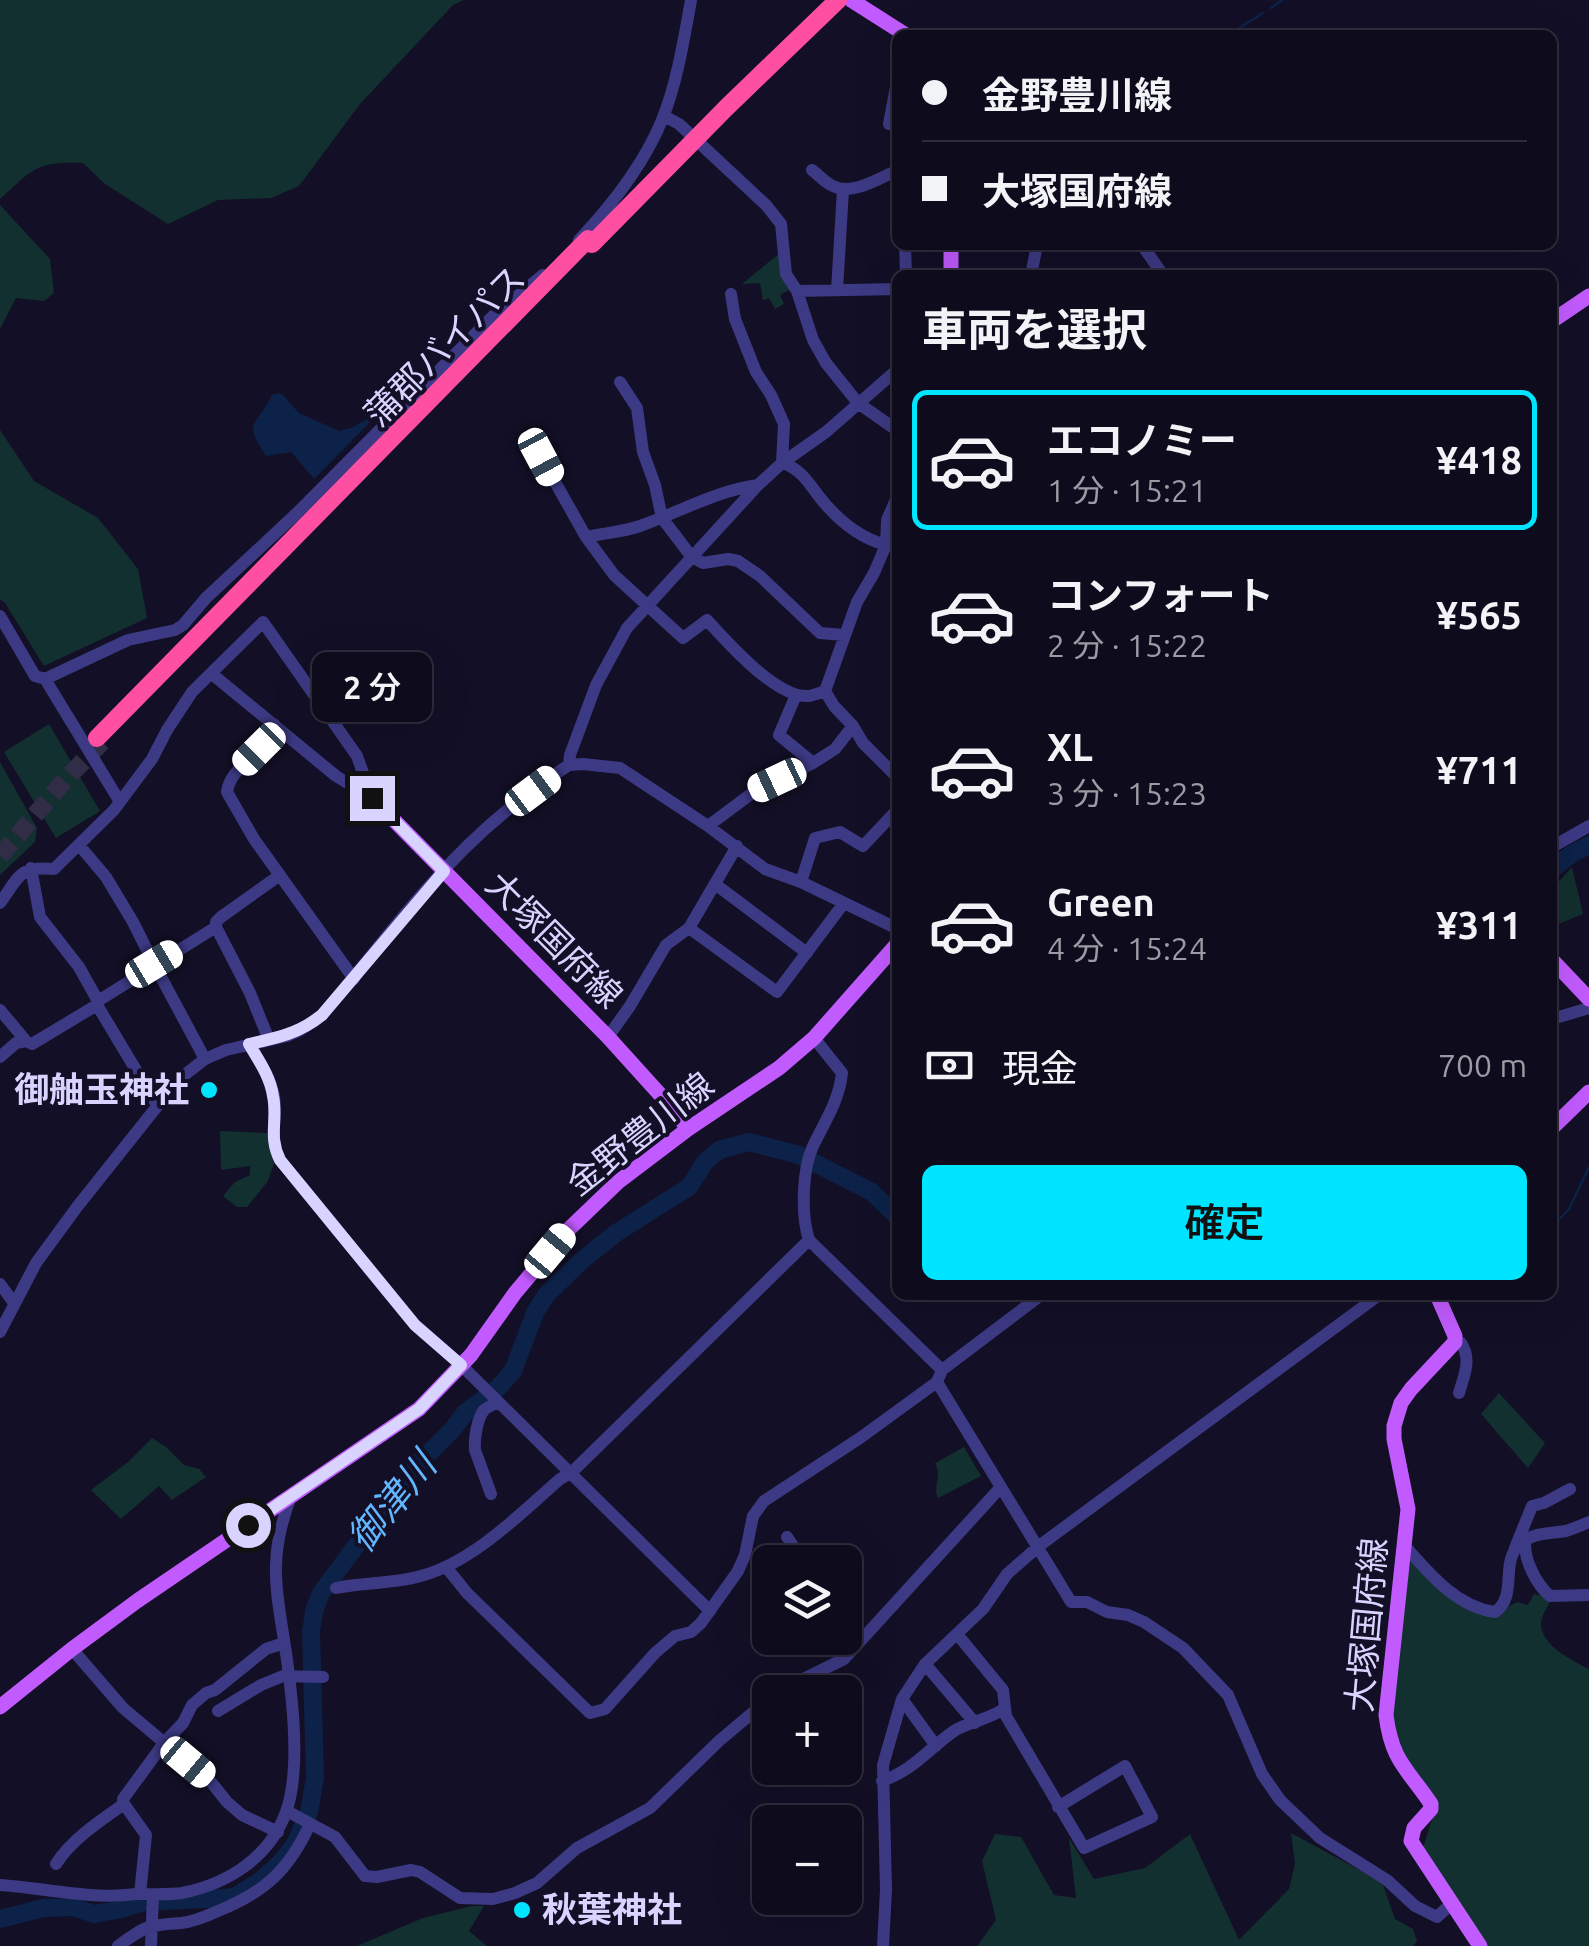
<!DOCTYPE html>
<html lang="ja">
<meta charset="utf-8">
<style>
body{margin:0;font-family:Ubuntu,"Noto Sans JP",sans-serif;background:#1c1929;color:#f1f3f6;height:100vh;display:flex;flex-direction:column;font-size:38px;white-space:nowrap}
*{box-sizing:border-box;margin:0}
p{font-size:32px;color:#9b9ba3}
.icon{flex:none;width:55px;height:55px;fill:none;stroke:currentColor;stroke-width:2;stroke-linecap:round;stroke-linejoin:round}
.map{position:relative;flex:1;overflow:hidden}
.panel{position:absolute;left:892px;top:270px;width:665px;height:1030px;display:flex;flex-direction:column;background:#0e0b1c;border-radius:15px;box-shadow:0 10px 40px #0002,0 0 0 2px #2e2b3b}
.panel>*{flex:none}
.hud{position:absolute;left:892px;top:30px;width:665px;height:220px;border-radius:15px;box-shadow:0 10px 40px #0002,0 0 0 2px #2e2b3b;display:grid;align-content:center;height:220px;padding:0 30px;background:#0e0b1c}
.fabs{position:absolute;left:752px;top:1545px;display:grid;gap:20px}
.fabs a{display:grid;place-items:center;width:110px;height:110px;border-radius:15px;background:#0e0b1c;box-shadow:0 10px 40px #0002,0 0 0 2px #2e2b3b;font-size:50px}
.end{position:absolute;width:45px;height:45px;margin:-22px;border:12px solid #d9d4ff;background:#111;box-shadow:0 0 0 5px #111}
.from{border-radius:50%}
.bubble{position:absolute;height:70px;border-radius:15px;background:#0e0b1c;box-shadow:0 10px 40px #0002,0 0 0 2px #2e2b3b;font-size:32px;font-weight:600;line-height:70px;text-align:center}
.car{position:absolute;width:30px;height:60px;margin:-30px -15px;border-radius:12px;box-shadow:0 0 8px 2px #0007;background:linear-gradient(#fff 24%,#345 0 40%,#fff 0 76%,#345 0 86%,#fff 0)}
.hud b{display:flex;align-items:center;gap:35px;height:95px;font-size:38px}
.hud b+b{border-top:2px solid #2e2b3b}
.hud i{width:25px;height:25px;background:#f1f3f6}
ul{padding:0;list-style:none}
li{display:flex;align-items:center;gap:30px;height:140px;margin:0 20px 15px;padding:0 10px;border:5px solid transparent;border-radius:15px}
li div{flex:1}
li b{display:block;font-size:38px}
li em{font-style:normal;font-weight:600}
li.current{border-color:#00e5ff}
li>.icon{width:90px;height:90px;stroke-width:1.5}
h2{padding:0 30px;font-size:45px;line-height:120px}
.pay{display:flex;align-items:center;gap:25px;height:110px;padding:0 30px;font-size:38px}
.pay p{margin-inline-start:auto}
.button{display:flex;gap:20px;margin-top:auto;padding:20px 30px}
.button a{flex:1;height:115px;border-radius:15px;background:#00e5ff;color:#111;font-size:40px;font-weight:600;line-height:115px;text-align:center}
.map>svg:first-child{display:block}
.green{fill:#12302f}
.water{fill:#0c2248}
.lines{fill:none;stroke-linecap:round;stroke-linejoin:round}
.stream{stroke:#0c2248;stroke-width:2.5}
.river{stroke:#0c2248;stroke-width:18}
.highway-tunnel{stroke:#312d47;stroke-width:18;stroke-dasharray:18 9;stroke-linecap:butt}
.minor{stroke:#3d3a85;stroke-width:12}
.major{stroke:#c25bff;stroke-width:15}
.highway{stroke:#ff4fa3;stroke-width:18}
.highway-bridge{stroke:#ff4fa3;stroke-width:18}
.route{stroke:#d9d4ff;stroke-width:12}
.poi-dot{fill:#00e5ff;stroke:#130f26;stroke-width:4}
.labels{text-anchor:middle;stroke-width:8;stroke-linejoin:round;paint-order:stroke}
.street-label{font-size:35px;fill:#d9d4ff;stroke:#130f26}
.poi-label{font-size:35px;font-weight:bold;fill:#d9d4ff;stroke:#130f26;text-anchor:end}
.water-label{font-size:38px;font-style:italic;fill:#62b6ff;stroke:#130f26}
</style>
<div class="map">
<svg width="1589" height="1946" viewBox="0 0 1589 1946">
<rect width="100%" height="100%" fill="#130f26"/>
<path class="green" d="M0,0H464L453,5L360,104L299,186L271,198L218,200L168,224L105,184L83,163C36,161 33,169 0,199Z
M0,205L50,259L54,293L44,301L16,298L0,329Z
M781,252L791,289L780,295L784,304L775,309L769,298L763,300L760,283L742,284Z
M0,430L34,481L98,518L138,569L147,618L44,666L5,603L0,599Z
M49,724L100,811L56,838L4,752Z
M0,762L37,828L35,842L0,875Z
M1572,867L1583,914L1556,925L1553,918V888Z
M220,1131L267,1133L274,1163L268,1181L247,1207H237L223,1196L235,1182L250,1175V1166L221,1170Z
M1499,1393L1545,1443L1528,1468L1481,1414Z
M152,1438L166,1447L184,1465L199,1469L206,1477L172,1500L159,1486L121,1519L91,1490L128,1462Z
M964,1447L981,1476L938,1498C932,1483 943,1479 935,1463Z
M1410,1560L1435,1585L1497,1613L1517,1602L1528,1605L1534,1594L1544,1596L1550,1602C1546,1609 1541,1617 1541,1625C1542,1646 1573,1661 1589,1669V1946H1487L1423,1848L1434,1812L1404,1761L1391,1714Z
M1291,1833L1382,1882L1395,1919L1413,1929L1417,1941L1413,1946H977L996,1920L982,1861L995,1834L1021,1837L1054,1895L1076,1898L1069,1838L1094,1879L1145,1868L1190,1834L1239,1940L1289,1889L1295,1864Z
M472,1906H484L469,1931L487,1946H357L423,1918Z"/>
<path class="water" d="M278,393L283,395L299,413L339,431L351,428L370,418L384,404L389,403L314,479L291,452L266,456C242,419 256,428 272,395Z"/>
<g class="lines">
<path class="stream" d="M1271,8L1282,0
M1228,35L1263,13
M1552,1227L1569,1209L1589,1167"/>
<path class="river" d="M1552,869L1573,853L1589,845
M0,1919L43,1908L73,1907L94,1914L122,1909L144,1902L225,1898L236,1896L260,1881L283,1860L295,1844L309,1812L315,1778L311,1632L314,1611L321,1593L413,1469L452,1430L465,1413L498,1388L513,1371L535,1313L546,1295L580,1262L616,1233L689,1187L705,1162L719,1150L749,1142L799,1155L872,1192L898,1218"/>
<path class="highway-tunnel" d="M0,856L65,780L102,742"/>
<path class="minor" d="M898,76L889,124H898
M664,116L679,124L766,205L781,224L786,274L797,291L813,340L826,363L858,403L898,431
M812,170C819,175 825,183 833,186C852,196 880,178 898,170
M579,240C612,205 644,164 662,120C677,83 684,39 691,0
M905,245L906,275
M1142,245L1163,275
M1031,275L1037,245
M837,290L843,190
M797,291L898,289
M731,294L735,319L756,372L771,395L784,424L782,463C804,469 812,490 827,506C843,524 864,539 886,545
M620,382L637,408L643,452L655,485L662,518L691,556L703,563L728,559L738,561L760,576L820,633L843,635
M541,457L586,537L614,575L683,638L707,620C727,642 777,699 809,696C811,696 822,692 825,691
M898,495L887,520L886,545L874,573L857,602L825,691L834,706L853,726L863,743L898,778
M586,537C604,533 623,532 640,526C680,512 715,491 758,485
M0,616L35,676L45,679L120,802
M212,674L336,776L372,798
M45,679L128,640L175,630L183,625L206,598L297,513L493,316L543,275
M796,695L779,735L813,763
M274,724C266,733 263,743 256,752C244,766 230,773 227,792L254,839L354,979
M569,765L583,764L620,768L708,826L765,869L801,882L898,929
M708,826L755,791L813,763L835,749L853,726
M79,845L106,877L133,922L154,964L205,1059
M1552,847L1589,826
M31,868L40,917L79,967L98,1001
M801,882L815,838L840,832L863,846L898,809
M715,884L807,953
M0,903C20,876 18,866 54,869L114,810L152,759L167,730L192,692L263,622L357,756L372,798
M216,927L250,993L269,1040
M689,928L777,992L844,903
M97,1005L157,1105
M0,1010L26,1041
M1552,1019L1589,1008
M608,1037L630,1006L666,945L689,928L737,846
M814,1038L842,1073C839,1101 825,1121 813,1146C802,1170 801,1215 809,1240L942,1370
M249,1044C259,1061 270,1077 274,1096C278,1120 268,1135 280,1160L415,1325L461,1365L710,1611
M0,1057L16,1043L26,1041L32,1044L97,1005L98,1001L216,927V922L221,917L280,875
M0,1284L14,1303
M0,1332L36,1263L77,1207L178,1080L205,1059L226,1050L287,1036L300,1030L322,1015C358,974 389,931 425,891C466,843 516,799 569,765L570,755L596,685L627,628L758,485L782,463L826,432L898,369
M1455,1342L1461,1343C1472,1359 1464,1376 1459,1393
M937,1382L1071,1602H1087L1107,1612L1128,1615L1144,1622L1183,1648L1228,1695L1262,1774L1280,1800L1320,1838L1387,1880L1415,1906L1437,1917L1451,1904
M491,1494L475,1450C474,1439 477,1419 484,1410C486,1408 496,1403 498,1402
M787,1537L804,1562
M1525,1541C1524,1560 1536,1584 1550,1596L1589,1595
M1404,1545C1428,1572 1456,1607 1495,1612C1518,1596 1500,1563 1519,1545C1533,1532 1549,1534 1566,1531C1573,1529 1582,1525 1589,1522
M1515,1548L1532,1506L1544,1503L1570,1489
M446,1567L467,1593L590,1713L605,1709L655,1653L675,1636L691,1632L701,1623L738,1571L745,1555L753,1516L764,1501L860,1438L937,1382L942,1370L1041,1295
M336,1588C364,1582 393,1584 421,1576C473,1562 520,1514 560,1479L571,1473L809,1240
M957,1634L1003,1690L1006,1716L1084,1848L1152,1817L1125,1766L1058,1807
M72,1649L123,1708L211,1782L227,1802L242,1815L278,1832
M925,1664L975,1723
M777,1692L844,1659L1001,1487
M902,1699L936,1746
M218,1711L261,1685L283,1676L323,1677
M882,1781C915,1769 927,1750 954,1731C968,1722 987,1720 1004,1709
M124,1804L146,1835L140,1894
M287,1811L335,1837L365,1876L377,1877L411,1870L420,1872L460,1898L493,1899L515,1893L537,1883L577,1848L650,1808L719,1741L770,1698
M56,1864C71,1840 101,1820 124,1804L123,1799L164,1743L183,1723L192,1705L206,1693L215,1690L266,1649L284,1643
M0,1885C31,1887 60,1893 91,1895C106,1897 122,1895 137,1894C152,1894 167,1895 182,1893C228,1884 270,1857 286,1812C299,1776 294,1715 289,1676C281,1603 263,1569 291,1496
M118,1946C145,1926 148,1925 181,1923C192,1922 207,1916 218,1911C265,1892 289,1870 310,1824
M151,1946L153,1895
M883,1946L886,1890L883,1765L902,1699L925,1664L983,1609L1007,1574L1039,1546L1379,1295"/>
<path class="major" d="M851,0L906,35
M951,245V275
M1552,321L1589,296
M372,798L608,1037L674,1110L688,1129
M1552,960L1589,999
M1552,1128L1589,1092
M1437,1295L1455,1336V1342L1411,1389L1401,1403L1394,1426V1439L1408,1509L1386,1715C1392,1762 1407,1768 1431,1804V1809L1414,1828L1411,1841L1480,1946
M0,1707L72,1649L137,1601L419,1409L471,1355L515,1293L568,1230L618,1182L688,1129L779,1068L814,1038L898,943"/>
<path class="highway" d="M97,738L588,239"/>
<path class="highway-bridge" d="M592,244L726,108L838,0"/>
</g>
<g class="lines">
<path class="route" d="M248,1525L419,1409L461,1365L415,1325L280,1160C268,1136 278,1120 273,1096C270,1076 259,1061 249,1044C277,1038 300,1033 322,1015L444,871L372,798"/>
</g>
<g class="poi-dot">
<circle cx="209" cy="1090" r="10"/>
<circle cx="522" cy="1910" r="10"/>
</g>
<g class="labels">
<g class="street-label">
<text transform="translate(445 346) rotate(-45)" y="12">蒲郡バイパス</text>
<text transform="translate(554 940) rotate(45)" y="12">大塚国府線</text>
<text transform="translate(640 1134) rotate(-38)" y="12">金野豊川線</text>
<text transform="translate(1367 1625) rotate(-85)" y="12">大塚国府線</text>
</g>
<g class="poi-label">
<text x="189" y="1102">御舳玉神社</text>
<text x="542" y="1922" text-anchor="start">秋葉神社</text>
</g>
<g class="water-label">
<text transform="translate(392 1502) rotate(-51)" y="13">御津川</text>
</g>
</g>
</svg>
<div class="fabs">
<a><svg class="icon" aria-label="layers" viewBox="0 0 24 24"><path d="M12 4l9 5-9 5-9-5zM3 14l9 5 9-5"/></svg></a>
<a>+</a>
<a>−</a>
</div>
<i class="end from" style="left:248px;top:1525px"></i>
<i class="end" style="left:372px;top:798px"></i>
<div class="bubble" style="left:312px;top:652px;width:120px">2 分</div>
<i class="car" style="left:541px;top:457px;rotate:152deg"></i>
<i class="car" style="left:259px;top:749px;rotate:225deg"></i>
<i class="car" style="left:777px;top:780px;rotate:245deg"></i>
<i class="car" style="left:533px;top:791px;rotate:53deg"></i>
<i class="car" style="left:154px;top:964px;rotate:59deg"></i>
<i class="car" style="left:550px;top:1251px;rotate:40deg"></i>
<i class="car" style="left:188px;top:1762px;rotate:130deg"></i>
<div class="hud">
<b><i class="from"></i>金野豊川線</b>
<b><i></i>大塚国府線</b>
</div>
<section class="panel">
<h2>車両を選択</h2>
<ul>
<li class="current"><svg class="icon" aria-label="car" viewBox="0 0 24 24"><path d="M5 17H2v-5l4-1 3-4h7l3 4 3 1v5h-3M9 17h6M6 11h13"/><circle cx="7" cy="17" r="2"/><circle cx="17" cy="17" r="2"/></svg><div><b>エコノミー</b><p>1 分 · 15:21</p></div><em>¥418</em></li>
<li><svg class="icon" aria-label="car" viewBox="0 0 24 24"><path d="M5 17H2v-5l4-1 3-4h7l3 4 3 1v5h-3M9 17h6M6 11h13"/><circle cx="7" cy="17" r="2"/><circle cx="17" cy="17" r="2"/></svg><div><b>コンフォート</b><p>2 分 · 15:22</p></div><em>¥565</em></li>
<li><svg class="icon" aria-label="car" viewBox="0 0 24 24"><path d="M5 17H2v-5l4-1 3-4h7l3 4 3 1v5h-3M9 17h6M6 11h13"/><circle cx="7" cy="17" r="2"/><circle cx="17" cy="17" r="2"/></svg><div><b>XL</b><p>3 分 · 15:23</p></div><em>¥711</em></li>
<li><svg class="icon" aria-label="car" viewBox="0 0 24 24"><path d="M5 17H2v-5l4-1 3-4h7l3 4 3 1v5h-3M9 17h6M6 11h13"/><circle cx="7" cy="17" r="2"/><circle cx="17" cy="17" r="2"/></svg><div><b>Green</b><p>4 分 · 15:24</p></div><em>¥311</em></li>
</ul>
<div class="pay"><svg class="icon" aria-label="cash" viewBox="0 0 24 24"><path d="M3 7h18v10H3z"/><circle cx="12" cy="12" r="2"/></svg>現金<p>700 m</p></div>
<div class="button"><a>確定</a></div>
</section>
</div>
